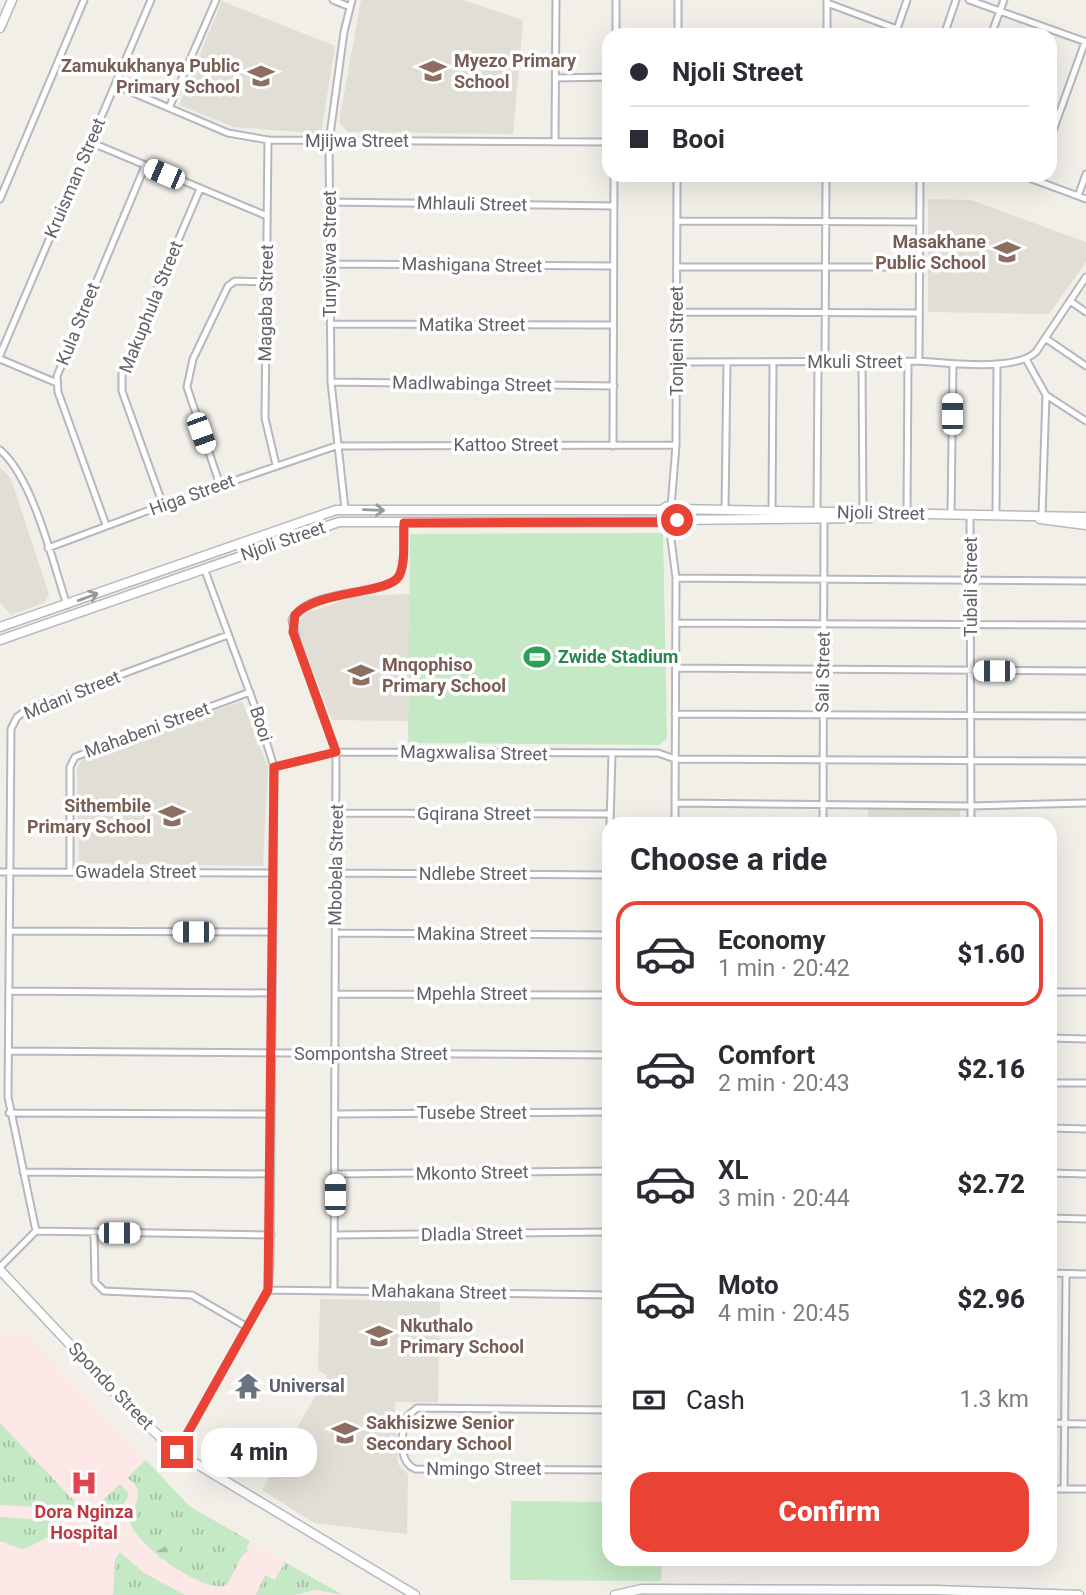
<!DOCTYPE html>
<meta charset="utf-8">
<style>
body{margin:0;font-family:Roboto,sans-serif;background:#f2f2f3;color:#2b2b33;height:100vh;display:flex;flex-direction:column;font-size:26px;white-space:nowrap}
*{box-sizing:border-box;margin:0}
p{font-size:23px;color:#7c7c81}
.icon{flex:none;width:38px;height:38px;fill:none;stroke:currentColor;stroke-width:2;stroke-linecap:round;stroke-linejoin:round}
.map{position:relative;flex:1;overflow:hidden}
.sheet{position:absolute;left:602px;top:817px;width:455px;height:749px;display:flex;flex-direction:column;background:#fff;border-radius:21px;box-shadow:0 7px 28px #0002}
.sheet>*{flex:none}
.banner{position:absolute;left:602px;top:28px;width:455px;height:154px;border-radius:21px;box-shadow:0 7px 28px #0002;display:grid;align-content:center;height:154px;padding:0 28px;background:#fff}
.end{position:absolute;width:32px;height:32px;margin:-16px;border:9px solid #ea4335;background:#fff;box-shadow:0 0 0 4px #fff}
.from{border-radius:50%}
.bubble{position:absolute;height:49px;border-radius:21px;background:#fff;box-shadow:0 7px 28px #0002;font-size:23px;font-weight:800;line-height:49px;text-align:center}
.car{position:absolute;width:21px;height:42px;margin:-21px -10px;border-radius:9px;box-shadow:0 0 5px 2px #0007;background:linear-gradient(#fff 24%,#345 0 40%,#fff 0 76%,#345 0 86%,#fff 0)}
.banner b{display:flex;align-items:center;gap:24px;height:66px;font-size:26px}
.banner b+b{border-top:2px solid #e1e1e2}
.banner i{width:18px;height:18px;background:#2b2b33}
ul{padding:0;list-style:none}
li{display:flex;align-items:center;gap:21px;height:105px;margin:0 14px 10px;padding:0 14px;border:4px solid transparent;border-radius:21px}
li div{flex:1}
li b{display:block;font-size:26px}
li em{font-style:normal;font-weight:800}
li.current{border-color:#ea4335}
li>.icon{width:63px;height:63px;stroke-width:1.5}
h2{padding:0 28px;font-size:32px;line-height:84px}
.pay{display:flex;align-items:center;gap:18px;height:77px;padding:0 28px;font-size:26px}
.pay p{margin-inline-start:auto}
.primary-button{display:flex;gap:14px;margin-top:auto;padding:14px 28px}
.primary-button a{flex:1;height:80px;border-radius:21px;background:#ea4335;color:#fff;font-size:28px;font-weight:800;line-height:80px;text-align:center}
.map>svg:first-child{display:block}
.education{fill:#e1ded6}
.medical{fill:#fce8e6}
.grass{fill:url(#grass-tufts)}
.forest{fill:url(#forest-firs)}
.green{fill:#c5e8c5}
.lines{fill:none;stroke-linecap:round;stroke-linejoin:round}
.street-casing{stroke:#b5b8bc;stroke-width:9}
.secondary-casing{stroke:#b6babf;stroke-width:11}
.street{stroke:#fff;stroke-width:5}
.secondary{stroke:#fff;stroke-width:8}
.oneway{stroke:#979a9d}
.route{stroke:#ea4335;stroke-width:9}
.labels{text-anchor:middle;stroke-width:7;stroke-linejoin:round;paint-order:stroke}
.education-label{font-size:18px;font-weight:bold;fill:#785e54;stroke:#fff;text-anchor:start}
.street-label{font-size:18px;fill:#5f6368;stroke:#fff}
.leisure-label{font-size:18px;font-weight:bold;fill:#27864d;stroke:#fff;text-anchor:start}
.worship-label{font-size:18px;font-weight:bold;fill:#5b616d;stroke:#fff;text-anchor:start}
.health-label{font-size:18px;font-weight:bold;fill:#be3a42;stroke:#fff}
</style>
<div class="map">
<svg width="1086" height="1595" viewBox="0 0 1086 1595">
<defs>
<pattern id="grass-tufts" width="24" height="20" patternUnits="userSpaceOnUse" patternTransform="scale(1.75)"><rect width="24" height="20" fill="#c5e8c5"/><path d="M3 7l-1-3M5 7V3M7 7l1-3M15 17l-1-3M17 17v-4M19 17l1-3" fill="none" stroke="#a3c0a4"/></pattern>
<pattern id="forest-firs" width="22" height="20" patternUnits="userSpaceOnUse" patternTransform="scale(1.75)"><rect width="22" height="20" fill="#c5e8c5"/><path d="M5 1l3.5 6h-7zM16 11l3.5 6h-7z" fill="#a3c0a4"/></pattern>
</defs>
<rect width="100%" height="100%" fill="#f1efe8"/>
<path class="education" d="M361,0H463L523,20L513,134L348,132L339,122Z
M222,1L335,46L321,134L234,127L179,105Z
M928,199L971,200L1086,242V262L1049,314L928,312Z
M0,467L11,479L49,594L44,603L11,615L0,603Z
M410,594L408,721L332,720L297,629L303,614L357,596Z
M242,701L268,767L263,866L79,863L77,769L83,758Z
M868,808L960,810V824H869Z
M320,1299L440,1301L438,1402H395L398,1464L408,1474L407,1534L314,1523L262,1490L327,1375L318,1371Z"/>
<path class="medical" d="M0,1330L25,1333L189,1506L343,1595H0Z"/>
<path class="grass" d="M0,1423L80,1507L72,1516L39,1507L0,1505Z
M146,1460L189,1506L250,1541L246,1548L249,1550L242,1556L227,1585C205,1595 136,1545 130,1522C133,1504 148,1491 127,1478Z
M120,1484L129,1494L122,1508L113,1512L102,1501Z
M0,1517L46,1520L98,1540C86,1548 72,1538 59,1536C43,1535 35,1547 21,1549L0,1541Z
M120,1552L144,1573L185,1595H113L115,1560Z
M285,1562L343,1595L316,1590L295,1595H256L265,1575L275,1580Z"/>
<path class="forest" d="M174,1535L183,1543L178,1549L179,1556L172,1560L159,1558L157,1551L172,1543Z"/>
<path class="green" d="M663,533L667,738L659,745L408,743L410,534Z
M511,1501L609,1502V1559H662L661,1581L510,1580Z"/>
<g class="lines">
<g class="street-casing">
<path id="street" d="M333,0L350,7
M969,0L1086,42
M827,3L897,29
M616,35V0
M678,35V0
M827,35V0
M895,35L907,0
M944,35L956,0
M991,35L1004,0
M556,78L609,77
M115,85L228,133L268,140L609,142
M169,108L216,0
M1050,139L1085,42
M268,140L265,418L276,465
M90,142L267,216
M555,142L556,0
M677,175L920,177
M1021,175L1086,199
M1078,196L1086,174
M0,199L84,0
M329,202L614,206
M677,221L919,222
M330,264L614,266
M677,267H919
M1070,301L1086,312
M677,312L919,313
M330,324L613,325
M1045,338L1086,366
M0,355L151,0
M0,359L57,383
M919,361L920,175
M1027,361L1046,395L1042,516
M677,362L919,361C948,363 1015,372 1036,352L1086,277
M825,362L826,175
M862,363L863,513
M331,382L614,386
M1046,395L1086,421
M613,446L614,175
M0,450C33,478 53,563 67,605
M220,485L187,387L193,359L228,286L235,281L266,282
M163,505L122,391V374L130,353L200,189
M671,507L676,445L677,175
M345,509L331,382L329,142L344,32L352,0
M725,511L727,362
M772,512L773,363
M817,513L818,362
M907,513L908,363
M951,514L953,364
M996,514L997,364
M970,518L971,824
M669,524L676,578L675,824
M106,525L58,392L57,376L145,166
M48,548L163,505L336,446L676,445
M676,578L1086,581
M677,623L1086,625
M676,668L1086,671
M675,714L1086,716
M274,767L336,752L658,753L675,759L1086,761
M675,803L971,806L1086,803
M338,813L610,814
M610,824L612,754
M823,824L824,519
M0,872L272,873
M70,872V767L75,757L250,692
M337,873L609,875
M9,931L273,932
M336,933L609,935
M9,991L272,993
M1050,992H1086
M336,994L609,995
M609,1015V1071
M1050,1038L1086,1039
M8,1051L608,1055
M1050,1083H1086
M9,1113L271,1114
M335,1114L609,1112
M1050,1128L1086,1129
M23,1172L271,1174
M1050,1173L1086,1174
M335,1174L609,1171
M1050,1218L1086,1219
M36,1231L271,1235
M94,1233L95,1282L104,1291L192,1295L247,1327
M335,1235L609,1232
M0,1267L36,1231L8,1097L11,729L17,717L28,709L228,635
M1050,1273L1086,1274
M268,1290L609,1295
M334,1291L336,752L297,642L292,620C311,585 387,598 399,576C406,563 403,538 404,523
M609,1410L417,1408L404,1419C403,1436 397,1461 415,1469L609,1470
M1050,1423L1086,1424
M177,1452L268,1290L270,1263L274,767L259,718L204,568
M608,1470L609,1406
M1050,1489H1086
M1064,1489L1066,1274"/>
</g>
<g class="secondary-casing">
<path id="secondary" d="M0,28L12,0
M661 515a9 9 0 1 1 18 0a9 9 0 1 1-18 0Z
M676,509L1086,517
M1040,519L1086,525
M677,520L870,518
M0,627L336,510H663
M0,640L339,522H664
M0,1270L138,1417L177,1452L415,1595
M615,1595L642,1589L936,1590L1079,1595"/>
</g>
<use href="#street" class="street"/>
<use href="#secondary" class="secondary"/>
</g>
<defs><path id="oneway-shaft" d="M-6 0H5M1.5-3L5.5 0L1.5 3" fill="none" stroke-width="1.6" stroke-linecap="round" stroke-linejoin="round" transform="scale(1.75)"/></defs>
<g class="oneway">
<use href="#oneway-shaft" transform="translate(374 510) rotate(2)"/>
<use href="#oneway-shaft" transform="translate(88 597) rotate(-20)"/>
</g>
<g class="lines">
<path class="route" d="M177,1452L268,1290L274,767L336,752L293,632L295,615C317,590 389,594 399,576C406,563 403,538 404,523L664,522L669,524L677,520"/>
</g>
<defs>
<g id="school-bare" transform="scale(2.1)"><path d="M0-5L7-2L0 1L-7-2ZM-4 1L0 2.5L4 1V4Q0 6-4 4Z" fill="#8d6e63" stroke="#fff" stroke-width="2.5" paint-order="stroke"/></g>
<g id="stadium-bare" transform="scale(2.1)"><path d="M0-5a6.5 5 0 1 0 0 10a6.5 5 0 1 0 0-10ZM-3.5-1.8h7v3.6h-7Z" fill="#2e9e5b" stroke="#fff" stroke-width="2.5" paint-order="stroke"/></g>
<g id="temple-bare" transform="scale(2.1)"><path d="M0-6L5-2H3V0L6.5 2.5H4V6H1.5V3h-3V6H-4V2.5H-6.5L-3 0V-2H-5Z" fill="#6b7280" stroke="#fff" stroke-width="2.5" paint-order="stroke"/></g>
<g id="hospital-bare" transform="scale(2.1)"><path d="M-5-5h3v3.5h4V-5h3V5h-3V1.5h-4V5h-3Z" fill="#e0444e" stroke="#fff" stroke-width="2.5" paint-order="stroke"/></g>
</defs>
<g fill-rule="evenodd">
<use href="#school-bare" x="433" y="71"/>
<use href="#school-bare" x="261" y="76"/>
<use href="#school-bare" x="1007" y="252"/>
<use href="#stadium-bare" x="537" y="657"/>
<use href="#school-bare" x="361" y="675"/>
<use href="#school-bare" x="172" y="816"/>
<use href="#school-bare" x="379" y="1336"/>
<use href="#temple-bare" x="248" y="1386"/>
<use href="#school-bare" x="345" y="1433"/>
<use href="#hospital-bare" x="84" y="1483"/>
</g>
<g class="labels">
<g class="education-label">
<text x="454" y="67">Myezo Primary<tspan x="454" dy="21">School</tspan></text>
<text x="240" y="72" text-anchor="end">Zamukukhanya Public<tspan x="240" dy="21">Primary School</tspan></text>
<text x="986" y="248" text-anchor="end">Masakhane<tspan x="986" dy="21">Public School</tspan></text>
<text x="382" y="671">Mnqophiso<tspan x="382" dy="21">Primary School</tspan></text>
<text x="151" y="812" text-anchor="end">Sithembile<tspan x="151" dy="21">Primary School</tspan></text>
<text x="400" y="1332">Nkuthalo<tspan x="400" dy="21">Primary School</tspan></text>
<text x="366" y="1429">Sakhisizwe Senior<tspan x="366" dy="21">Secondary School</tspan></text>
</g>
<g class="street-label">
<text x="357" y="147">Mjijwa Street</text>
<text transform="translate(75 178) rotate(-67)" y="6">Kruisman Street</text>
<text transform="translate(472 204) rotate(1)" y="6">Mhlauli Street</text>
<text transform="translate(330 254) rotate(-90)" y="6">Tunyiswa Street</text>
<text transform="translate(472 265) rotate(1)" y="6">Mashigana Street</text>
<text transform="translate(266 303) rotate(-89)" y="6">Magaba Street</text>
<text transform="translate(151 307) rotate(-68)" y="6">Makuphula Street</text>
<text transform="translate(78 324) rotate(-68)" y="6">Kula Street</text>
<text x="472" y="331">Matika Street</text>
<text transform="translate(677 341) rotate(-90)" y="6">Tonjeni Street</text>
<text x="855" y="368">Mkuli Street</text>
<text transform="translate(472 384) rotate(1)" y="6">Madlwabinga Street</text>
<text x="506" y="451">Kattoo Street</text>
<text transform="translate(192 495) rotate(-20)" y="6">Higa Street</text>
<text transform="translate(881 513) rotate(1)" y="6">Njoli Street</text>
<text transform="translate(283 541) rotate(-19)" y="6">Njoli Street</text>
<text transform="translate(971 587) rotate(-90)" y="6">Tubali Street</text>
<text transform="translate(823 672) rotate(-89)" y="6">Sali Street</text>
<text transform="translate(72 695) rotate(-22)" y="6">Mdani Street</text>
<text transform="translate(261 724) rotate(72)" y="6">Booi</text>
<text transform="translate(147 730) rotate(-20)" y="6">Mahabeni Street</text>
<text transform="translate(474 753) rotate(1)" y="6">Magxwalisa Street</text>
<text x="474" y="820">Gqirana Street</text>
<text transform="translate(336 865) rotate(-89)" y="6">Mbobela Street</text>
<text x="136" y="878">Gwadela Street</text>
<text x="473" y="880">Ndlebe Street</text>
<text x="472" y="940">Makina Street</text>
<text x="472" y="1000">Mpehla Street</text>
<text x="371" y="1060">Sompontsha Street</text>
<text x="472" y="1119">Tusebe Street</text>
<text transform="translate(472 1173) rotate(-1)" y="6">Mkonto Street</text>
<text transform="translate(472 1234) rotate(-1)" y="6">Dladla Street</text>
<text transform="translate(439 1292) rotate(1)" y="6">Mahakana Street</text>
<text transform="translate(111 1386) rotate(46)" y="6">Spondo Street</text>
<text x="484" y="1475">Nmingo Street</text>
</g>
<g class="leisure-label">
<text x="558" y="663">Zwide Stadium</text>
</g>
<g class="worship-label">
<text x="269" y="1392">Universal</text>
</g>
<g class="health-label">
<text x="84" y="1518">Dora Nginza<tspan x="84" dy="21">Hospital</tspan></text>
</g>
</g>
</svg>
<i class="end from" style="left:677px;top:520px"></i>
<i class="end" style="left:177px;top:1452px"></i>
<div class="bubble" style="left:201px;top:1428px;width:116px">4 min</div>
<i class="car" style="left:164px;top:174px;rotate:293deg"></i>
<i class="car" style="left:952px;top:414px;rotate:0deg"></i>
<i class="car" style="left:201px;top:433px;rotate:160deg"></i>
<i class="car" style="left:994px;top:671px;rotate:270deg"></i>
<i class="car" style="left:193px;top:932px;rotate:270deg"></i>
<i class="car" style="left:335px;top:1195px;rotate:0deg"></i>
<i class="car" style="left:119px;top:1233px;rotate:90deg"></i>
<div class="banner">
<b><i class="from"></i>Njoli Street</b>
<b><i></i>Booi</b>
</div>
<section class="sheet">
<h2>Choose a ride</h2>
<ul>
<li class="current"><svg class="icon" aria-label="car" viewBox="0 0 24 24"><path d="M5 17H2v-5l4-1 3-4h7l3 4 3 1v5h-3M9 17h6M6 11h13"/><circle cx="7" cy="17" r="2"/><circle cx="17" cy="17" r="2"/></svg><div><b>Economy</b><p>1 min · 20:42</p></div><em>$1.60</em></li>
<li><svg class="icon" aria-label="car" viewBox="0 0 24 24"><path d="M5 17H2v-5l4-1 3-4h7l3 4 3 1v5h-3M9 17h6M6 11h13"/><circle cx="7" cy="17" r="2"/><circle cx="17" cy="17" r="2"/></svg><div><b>Comfort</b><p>2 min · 20:43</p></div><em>$2.16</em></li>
<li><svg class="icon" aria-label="car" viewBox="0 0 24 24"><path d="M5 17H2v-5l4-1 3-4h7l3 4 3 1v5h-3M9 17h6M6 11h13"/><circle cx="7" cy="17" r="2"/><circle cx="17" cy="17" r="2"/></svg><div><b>XL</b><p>3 min · 20:44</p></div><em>$2.72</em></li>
<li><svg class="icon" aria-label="car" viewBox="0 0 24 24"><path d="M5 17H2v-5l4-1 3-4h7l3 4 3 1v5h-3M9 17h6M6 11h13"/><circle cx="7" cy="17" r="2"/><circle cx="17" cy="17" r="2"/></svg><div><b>Moto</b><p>4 min · 20:45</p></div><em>$2.96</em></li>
</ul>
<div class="pay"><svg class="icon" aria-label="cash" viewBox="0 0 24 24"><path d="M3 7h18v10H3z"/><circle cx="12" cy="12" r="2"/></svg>Cash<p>1.3 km</p></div>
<div class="primary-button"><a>Confirm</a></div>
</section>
</div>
